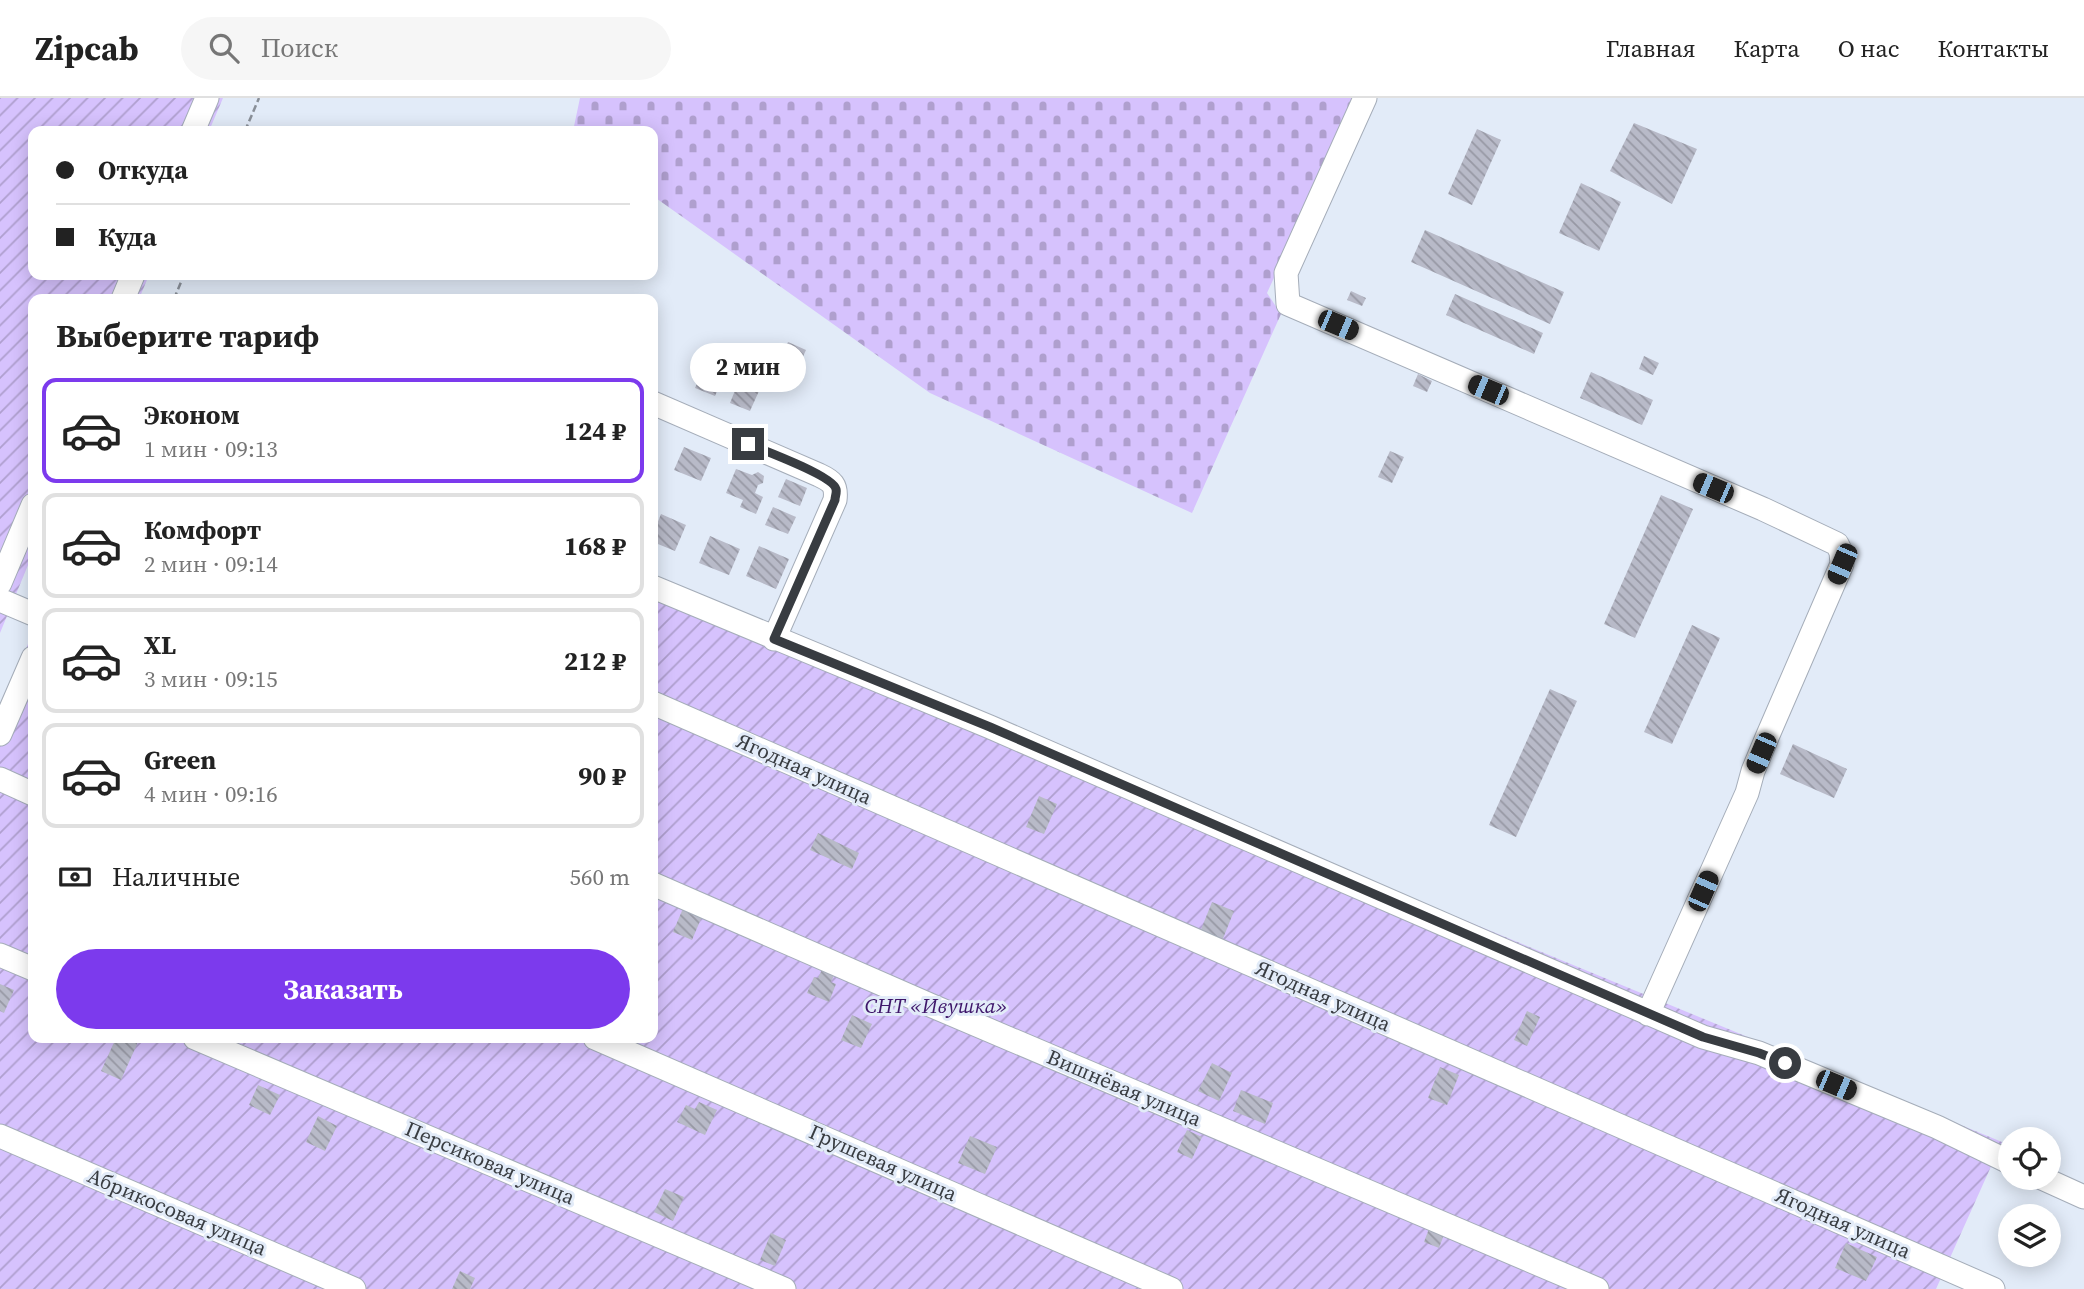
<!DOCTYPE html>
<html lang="ru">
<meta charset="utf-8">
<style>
body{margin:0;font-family:"Source Serif 4",serif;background:#f6f6f6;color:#222;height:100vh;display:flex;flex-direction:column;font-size:26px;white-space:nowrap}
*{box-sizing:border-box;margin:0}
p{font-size:23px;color:#767676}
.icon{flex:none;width:38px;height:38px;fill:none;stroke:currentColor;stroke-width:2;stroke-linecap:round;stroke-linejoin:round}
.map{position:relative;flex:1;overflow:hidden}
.details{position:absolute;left:28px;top:196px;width:630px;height:749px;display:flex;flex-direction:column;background:#fff;border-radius:14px;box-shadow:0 4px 18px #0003}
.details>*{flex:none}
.hud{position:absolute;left:28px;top:28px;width:630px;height:154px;border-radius:14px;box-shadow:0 4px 18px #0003;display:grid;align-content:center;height:154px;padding:0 28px;background:#fff}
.fabs{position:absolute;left:1998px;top:1029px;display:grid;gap:14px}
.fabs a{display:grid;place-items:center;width:63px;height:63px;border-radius:50%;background:#fff;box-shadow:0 4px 18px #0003;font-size:35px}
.end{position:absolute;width:32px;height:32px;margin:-16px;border:9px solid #383c41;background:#fff;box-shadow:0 0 0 4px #fff}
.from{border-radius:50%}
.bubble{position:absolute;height:49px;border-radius:24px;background:#fff;box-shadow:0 4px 18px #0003;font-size:23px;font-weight:700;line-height:49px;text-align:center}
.car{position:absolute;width:21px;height:42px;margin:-21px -10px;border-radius:9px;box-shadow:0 0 5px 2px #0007;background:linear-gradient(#222 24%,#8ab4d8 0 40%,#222 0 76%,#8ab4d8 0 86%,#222 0)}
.hud b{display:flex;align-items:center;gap:24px;height:66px;font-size:26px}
.hud b+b{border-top:2px solid #e0e0e0}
.hud i{width:18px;height:18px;background:#222}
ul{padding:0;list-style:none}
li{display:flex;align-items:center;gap:21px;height:105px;margin:0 14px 10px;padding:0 14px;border:4px solid #e0e0e0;border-radius:14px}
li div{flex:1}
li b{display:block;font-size:26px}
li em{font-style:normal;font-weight:700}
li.on{border-color:#7c3aed}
li>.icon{width:63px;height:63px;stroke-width:1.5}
h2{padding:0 28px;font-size:32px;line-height:84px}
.pay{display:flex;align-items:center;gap:18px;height:77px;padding:0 28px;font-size:26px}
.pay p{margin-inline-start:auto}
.action{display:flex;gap:14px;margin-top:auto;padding:14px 28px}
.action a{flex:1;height:80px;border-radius:42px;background:#7c3aed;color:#fff;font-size:28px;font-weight:700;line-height:80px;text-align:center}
header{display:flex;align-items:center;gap:42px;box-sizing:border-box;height:98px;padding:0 35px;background:#fff;border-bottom:2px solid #e0e0e0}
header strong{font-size:33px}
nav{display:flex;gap:38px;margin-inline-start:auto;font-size:24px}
.search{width:490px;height:63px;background:#f6f6f6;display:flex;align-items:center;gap:18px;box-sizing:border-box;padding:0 24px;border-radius:38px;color:#767676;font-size:26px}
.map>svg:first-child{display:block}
.cemetery{fill:url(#cemetery-stones)}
.garden{fill:url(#garden-furrows)}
.building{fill:url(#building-back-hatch)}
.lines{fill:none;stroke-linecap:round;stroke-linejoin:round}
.minor-casing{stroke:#a5adb9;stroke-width:25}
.path{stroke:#898f98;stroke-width:2.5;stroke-dasharray:7 3.5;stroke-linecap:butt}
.minor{stroke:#fff;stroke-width:23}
.route{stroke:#383c41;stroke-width:9}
.labels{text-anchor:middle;stroke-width:6;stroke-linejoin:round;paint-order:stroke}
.street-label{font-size:21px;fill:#383c41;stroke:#e2ebf8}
.park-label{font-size:21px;font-style:italic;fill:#3e166a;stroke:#e2ebf8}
</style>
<header>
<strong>Zipcab</strong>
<div class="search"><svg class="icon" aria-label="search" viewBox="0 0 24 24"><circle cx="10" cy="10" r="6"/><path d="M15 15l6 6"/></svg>Поиск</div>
<nav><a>Главная</a><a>Карта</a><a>О нас</a><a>Контакты</a></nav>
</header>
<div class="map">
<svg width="2084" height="1191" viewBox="0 0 2084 1191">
<defs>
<pattern id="cemetery-stones" width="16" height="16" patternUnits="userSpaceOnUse" patternTransform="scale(1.75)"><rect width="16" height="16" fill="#d6c2fd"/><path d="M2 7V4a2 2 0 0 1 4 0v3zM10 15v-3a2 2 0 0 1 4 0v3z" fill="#af9fce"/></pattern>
<pattern id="garden-furrows" width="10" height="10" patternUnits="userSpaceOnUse" patternTransform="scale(1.75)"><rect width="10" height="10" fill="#d6c2fd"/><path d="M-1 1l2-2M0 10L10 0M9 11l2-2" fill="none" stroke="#af9fce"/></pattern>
<pattern id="building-back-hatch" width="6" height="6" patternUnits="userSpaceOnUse" patternTransform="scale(1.75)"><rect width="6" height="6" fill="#b8bac8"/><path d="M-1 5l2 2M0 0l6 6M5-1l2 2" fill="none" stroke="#9798a4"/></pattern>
</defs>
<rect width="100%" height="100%" fill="#e2ebf8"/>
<path class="cemetery" d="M580,0H1356L1267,195L1281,216L1192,415L930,295L653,98V33H573Z"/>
<path class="garden" d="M0,0H223L209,33H33V177H149L139,201H33V455L0,535Z
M653,487L2002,1044L1936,1191H0V612L33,534V940H653Z"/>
<path class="building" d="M1634,25L1697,51L1672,106L1610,73Z
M1477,31L1501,42L1472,107L1448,96Z
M1581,85L1621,104L1599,153L1559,135Z
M1425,132L1564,194L1550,226L1411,164Z
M1351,193L1366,200L1362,208L1347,202Z
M1455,196L1543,235L1534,256L1446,217Z
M788,244L806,252L800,265L782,257Z
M1644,258L1659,265L1653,277L1639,271Z
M708,260L728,268L715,298L695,290Z
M1591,274L1653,302L1642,327L1580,300Z
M742,275L763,284L750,313L730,305Z
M1418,276L1432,283L1427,294L1413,288Z
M684,349L711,360L701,383L674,372Z
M1390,353L1404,359L1392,385L1378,379Z
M736,371L752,377L758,374L764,378L763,385L758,387L755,395L763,399L756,416L740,409L743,402L726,395Z
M786,381L807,390L800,408L778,399Z
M1661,397L1693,411L1635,540L1604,526Z
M773,409L796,419L788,436L765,427Z
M661,416L686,427L675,453L653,444V436Z
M710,438L740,451L729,477L699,465Z
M759,448L789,461L776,491L746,478Z
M1692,527L1720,540L1672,646L1644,634Z
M1550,591L1577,603L1516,739L1489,727Z
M1793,646L1847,671L1834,700L1780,676Z
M1039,698L1057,706L1044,736L1026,729Z
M818,735L859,755L852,771L810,752Z
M1212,804L1234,813L1222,843L1200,834Z
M684,808L703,816L692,842L673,834Z
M823,869L835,875L831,884L836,886L829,904L807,895L814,879L818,880Z
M0,886L14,892L4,915L0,913Z
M1527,913L1540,919L1527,948L1514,942Z
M852,917L872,926L861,950L841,942Z
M116,940H128L138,944L121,982L101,973Z
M1212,965L1232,975L1219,1003L1198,993Z
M1440,969L1459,977L1447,1007L1428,1000Z
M258,987L280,997L270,1017L249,1007Z
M1241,992L1273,1005L1265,1026L1233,1013Z
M699,1004L717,1012L705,1037L677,1024L686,1007L695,1011Z
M318,1018L337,1028L325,1053L306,1044Z
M1187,1032L1202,1039L1192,1061L1177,1054Z
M970,1038L997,1049L985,1076L958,1065Z
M665,1091L684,1099L673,1123L654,1114Z
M1430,1128L1445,1134L1439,1150L1424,1144Z
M771,1135L786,1142L775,1168L760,1162Z
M1846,1145L1877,1159L1866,1183L1835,1170Z
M460,1173L475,1180L470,1191H452Z"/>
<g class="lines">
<g class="minor-casing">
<path id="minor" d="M1365,0L1286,175L1288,206L1763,411L1837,446L1841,454L1842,466L1768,637L1753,673L1747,695L1648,916
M193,33L207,0
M123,201L133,177
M653,305L819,377C832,383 837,387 835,402L774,541
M0,485L33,407
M653,489L990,629L1703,939L1759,955L1937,1029L2011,1065
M0,502L33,516
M653,605L1993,1191
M0,636L33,560
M0,681L33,696
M653,786L930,907L1597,1191
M0,857L33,871
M195,940L784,1191
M595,940L1171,1191
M0,1038L354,1191
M2042,1080L2084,1099"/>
</g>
<path class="path" d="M245,33L259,0
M174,201L184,177"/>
<use href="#minor" class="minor"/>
</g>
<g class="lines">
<path class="route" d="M748,346C763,352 833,378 836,391C837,395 835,398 835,402L774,541L990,629L1703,939L1759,955L1785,965"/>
</g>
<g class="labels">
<g class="street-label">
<text transform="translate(804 671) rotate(24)" y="7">Ягодная улица</text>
<text transform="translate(1323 898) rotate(24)" y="7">Ягодная улица</text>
<text transform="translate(1124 990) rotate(23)" y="7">Вишнёвая улица</text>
<text transform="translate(490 1065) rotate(23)" y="7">Персиковая улица</text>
<text transform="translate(883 1065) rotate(24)" y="7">Грушевая улица</text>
<text transform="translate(177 1114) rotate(23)" y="7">Абрикосовая улица</text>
<text transform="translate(1843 1125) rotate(24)" y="7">Ягодная улица</text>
</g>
<g class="park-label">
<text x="936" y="915">СНТ «Ивушка»</text>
</g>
</g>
</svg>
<div class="fabs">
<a><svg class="icon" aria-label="locate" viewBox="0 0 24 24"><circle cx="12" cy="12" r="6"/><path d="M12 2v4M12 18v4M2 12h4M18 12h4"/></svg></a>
<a><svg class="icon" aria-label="layers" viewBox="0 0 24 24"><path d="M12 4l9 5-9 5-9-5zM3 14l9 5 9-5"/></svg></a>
</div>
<i class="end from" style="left:1785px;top:965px"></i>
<i class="end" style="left:748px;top:346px"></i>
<div class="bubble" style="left:690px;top:245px;width:116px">2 мин</div>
<i class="car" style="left:1338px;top:227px;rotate:113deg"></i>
<i class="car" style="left:1488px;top:292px;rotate:293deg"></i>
<i class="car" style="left:1713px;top:390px;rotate:293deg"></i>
<i class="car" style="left:1842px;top:466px;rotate:203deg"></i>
<i class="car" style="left:1761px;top:655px;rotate:203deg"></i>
<i class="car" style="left:1703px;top:793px;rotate:24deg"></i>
<i class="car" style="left:1836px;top:987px;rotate:113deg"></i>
<div class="hud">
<b><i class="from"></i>Откуда</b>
<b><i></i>Куда</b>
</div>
<section class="details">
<h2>Выберите тариф</h2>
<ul>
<li class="on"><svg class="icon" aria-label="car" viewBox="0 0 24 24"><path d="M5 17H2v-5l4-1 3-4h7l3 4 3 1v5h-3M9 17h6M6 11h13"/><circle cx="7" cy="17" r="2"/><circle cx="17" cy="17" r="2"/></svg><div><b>Эконом</b><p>1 мин · 09:13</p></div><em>124 ₽</em></li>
<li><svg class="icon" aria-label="car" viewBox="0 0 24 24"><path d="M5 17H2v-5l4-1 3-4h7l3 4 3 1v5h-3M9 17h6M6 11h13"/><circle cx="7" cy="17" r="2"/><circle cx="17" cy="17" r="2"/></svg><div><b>Комфорт</b><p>2 мин · 09:14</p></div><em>168 ₽</em></li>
<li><svg class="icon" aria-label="car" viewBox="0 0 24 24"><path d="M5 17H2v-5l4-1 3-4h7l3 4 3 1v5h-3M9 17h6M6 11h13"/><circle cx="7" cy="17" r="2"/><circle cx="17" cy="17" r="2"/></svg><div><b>XL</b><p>3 мин · 09:15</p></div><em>212 ₽</em></li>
<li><svg class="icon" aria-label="car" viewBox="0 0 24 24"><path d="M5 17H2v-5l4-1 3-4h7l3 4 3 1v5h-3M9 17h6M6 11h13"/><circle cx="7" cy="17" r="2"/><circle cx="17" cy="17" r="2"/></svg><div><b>Green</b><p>4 мин · 09:16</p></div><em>90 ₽</em></li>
</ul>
<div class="pay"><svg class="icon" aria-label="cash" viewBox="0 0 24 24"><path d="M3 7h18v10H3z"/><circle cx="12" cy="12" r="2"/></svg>Наличные<p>560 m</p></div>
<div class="action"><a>Заказать</a></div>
</section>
</div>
